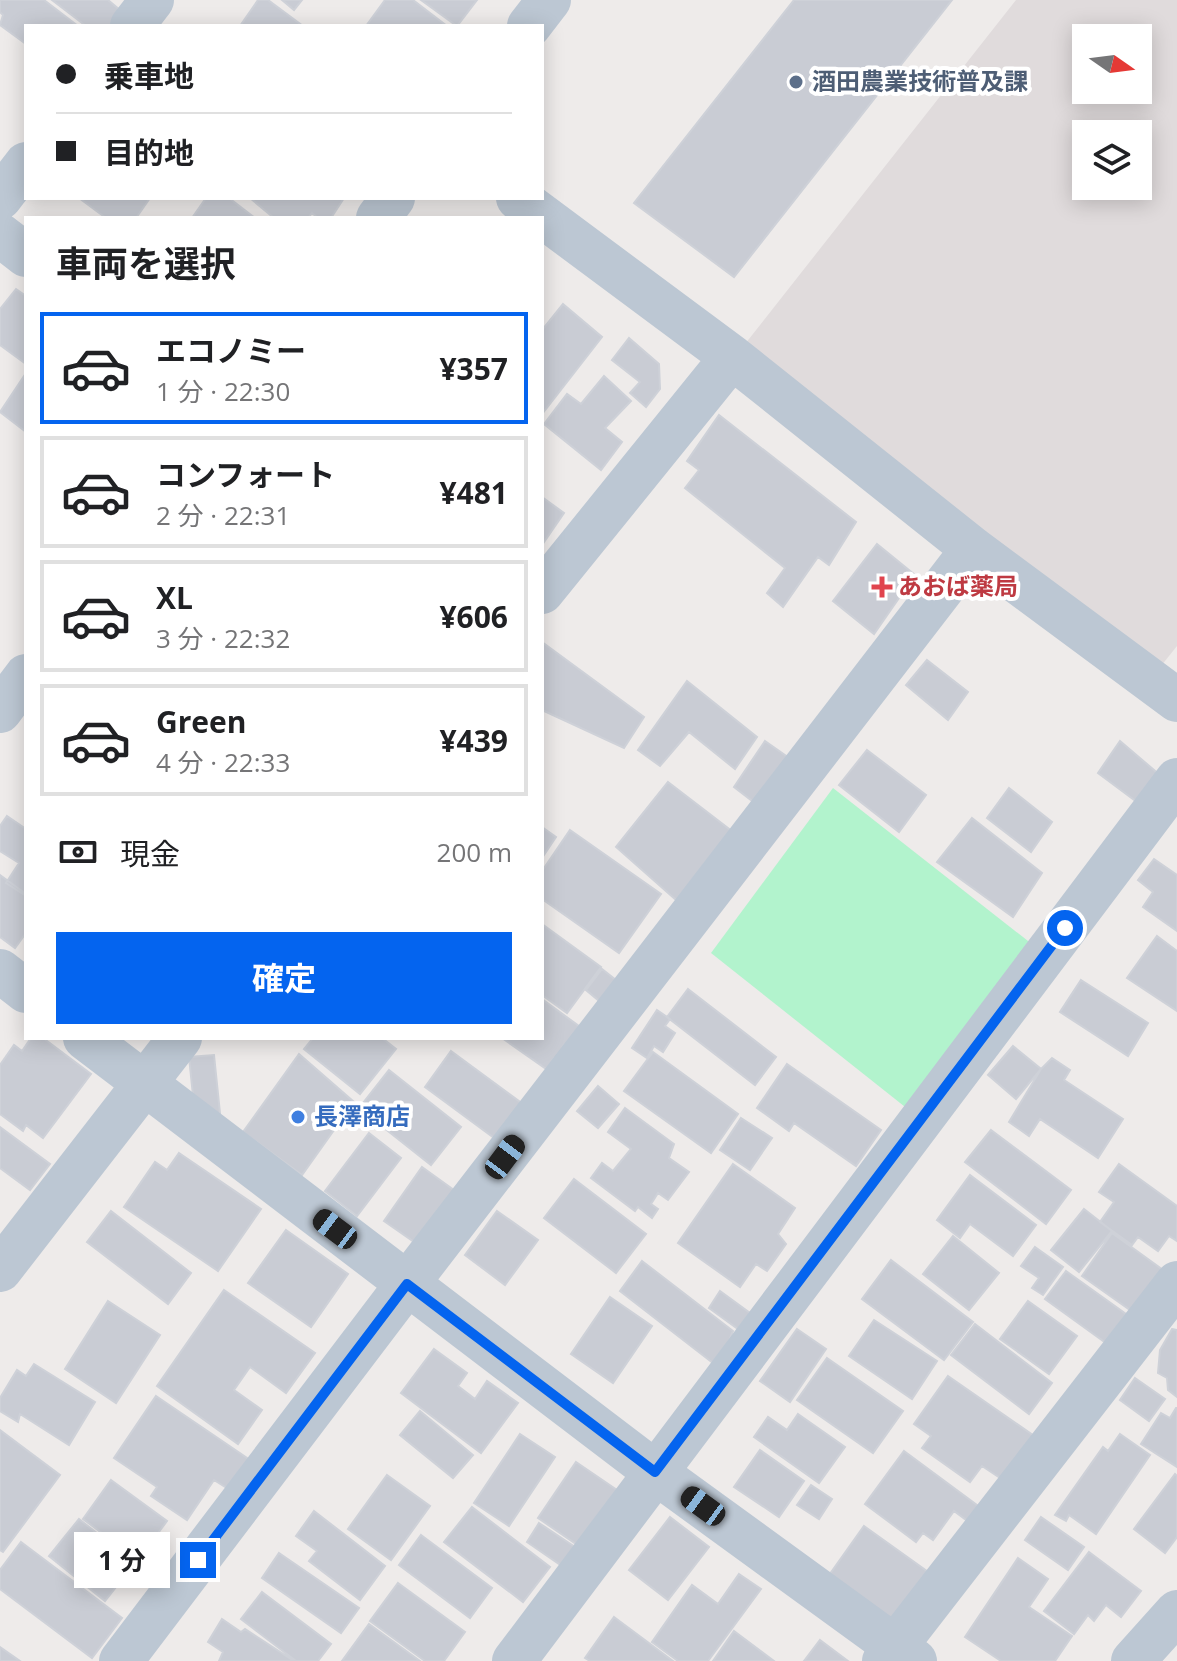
<!DOCTYPE html>
<html lang="ja">
<meta charset="utf-8">
<style>
body{margin:0;font-family:"Open Sans","Noto Sans JP",sans-serif;background:#f6f6f6;color:#202124;height:100vh;display:flex;flex-direction:column;font-size:30px;white-space:nowrap}
*{box-sizing:border-box;margin:0}
p{font-size:26px;color:#757577}
.icon{flex:none;width:44px;height:44px;fill:none;stroke:currentColor;stroke-width:2;stroke-linecap:round;stroke-linejoin:round}
.map{position:relative;flex:1;overflow:hidden}
.drawer{position:absolute;left:24px;top:216px;width:520px;height:824px;display:flex;flex-direction:column;background:#fff;border-radius:0px;box-shadow:0 4px 20px #0003}
.drawer>*{flex:none}
.hud{position:absolute;left:24px;top:24px;width:520px;height:176px;border-radius:0px;box-shadow:0 4px 20px #0003;display:grid;align-content:center;height:176px;padding:0 32px;background:#fff}
.needle{width:52px;rotate:104deg}
.buttons{position:absolute;left:1072px;top:24px;display:grid;gap:16px}
.buttons a{display:grid;place-items:center;width:80px;height:80px;border-radius:0px;background:#fff;box-shadow:0 4px 20px #0003;font-size:40px}
.end{position:absolute;width:36px;height:36px;margin:-18px;border:10px solid #0464ef;background:#fff;box-shadow:0 0 0 4px #fff}
.from{border-radius:50%}
.bubble{position:absolute;height:56px;border-radius:0px;background:#fff;box-shadow:0 4px 20px #0003;font-size:26px;font-weight:700;line-height:56px;text-align:center}
.car{position:absolute;width:24px;height:48px;margin:-24px -12px;border-radius:10px;box-shadow:0 0 6px 2px #0007;background:linear-gradient(#222 24%,#8ab4d8 0 40%,#222 0 76%,#8ab4d8 0 86%,#222 0)}
.hud b{display:flex;align-items:center;gap:28px;height:76px;font-size:30px}
.hud b+b{border-top:2px solid #e0e0e0}
.hud i{width:20px;height:20px;background:#202124}
ul{padding:0;list-style:none}
li{display:flex;align-items:center;gap:24px;height:112px;margin:0 16px 12px;padding:0 16px;border:4px solid #e0e0e0;border-radius:0px}
li div{flex:1}
li b{display:block;font-size:30px}
li em{font-style:normal;font-weight:700}
li.active{border-color:#0464ef}
li>.icon{width:72px;height:72px;stroke-width:1.5}
h2{padding:0 32px;font-size:36px;line-height:96px}
.pay{display:flex;align-items:center;gap:20px;height:88px;padding:0 32px;font-size:30px}
.pay p{margin-inline-start:auto}
.primary-button{display:flex;gap:16px;margin-top:auto;padding:16px 32px}
.primary-button a{flex:1;height:92px;border-radius:0px;background:#0464ef;color:#fff;font-size:32px;font-weight:700;line-height:92px;text-align:center}
.map>svg:first-child{display:block}
.education{fill:#e0dbdc;fill-rule:evenodd}
.green{fill:#b2f3cd}
.building{fill:#c9ccd4;stroke:#ced1d8;stroke-width:2}
.lines{fill:none;stroke-linecap:round;stroke-linejoin:round}
.minor{stroke:#bcc7d3;stroke-width:44}
.route{stroke:#0464ef;stroke-width:10}
.service-dot{fill:#5c6f8a;stroke:#fff;stroke-width:3}
.health-dot{fill:#e0444e;stroke:#fff;stroke-width:3}
.shop-dot{fill:#3f7fe0;stroke:#fff;stroke-width:3}
.labels{text-anchor:middle;stroke-width:8;stroke-linejoin:round;paint-order:stroke}
.service-label{font-size:24px;font-weight:bold;fill:#4e5e75;stroke:#fff;text-anchor:start}
.health-label{font-size:24px;font-weight:bold;fill:#be3a42;stroke:#fff;text-anchor:start}
.shop-label{font-size:24px;font-weight:bold;fill:#366cbe;stroke:#fff;text-anchor:start}
</style>
<div class="map">
<svg width="1177" height="1661" viewBox="0 0 1177 1661">
<rect width="100%" height="100%" fill="#eeebea"/>
<path class="education" d="M1016,0H1177V646L1157,671L745,344ZM1086,38H1138V90H1086ZM1086,134H1138V186H1086Z"/>
<path class="green" d="M833,788L1042,952L919,1118L711,953Z"/>
<path class="building" d="M0,0H44L78,26H26V44L0,25L3,15L0,12Z
M52,0H108L120,10L110,26H86Z
M258,0H268L303,26H240Z
M282,0H302L294,10Z
M385,0H413L447,26H366Z
M421,0H477L457,26Z
M794,0H952L734,277L634,203Z
M79,198H150L136,218H106Z
M206,198H229L255,218H192Z
M250,198H344L331,218H318L312,213L308,218H274Z
M16,289L26,296V364L0,345V309Z
M563,304L602,337L542,414V330Z
M629,338L659,364L660,389L646,407L630,393L640,382L612,360Z
M26,373V432L0,412Z
M604,376L631,401L605,428L622,442L601,470L544,424L567,394L581,404Z
M719,415L856,522L829,565L818,557L783,607L767,593L785,568L685,488L699,470L687,461Z
M542,497L564,513L542,545Z
M877,544L915,575L874,634L833,601Z
M542,642L644,717L624,748L542,710Z
M927,660L968,692L948,720L906,685Z
M687,681L757,737L735,769L689,732L660,766L638,750Z
M765,741L792,760L760,807L734,787Z
M1120,741L1161,776L1141,805L1098,773Z
M867,750L926,795L899,832L839,785Z
M668,782L737,835L684,907L616,847Z
M1009,788L1052,822L1031,852L987,818Z
M7,816L26,829V896L6,883L19,863L0,851V826Z
M972,818L1042,873L1013,917L937,862Z
M542,827L556,837L542,858Z
M570,830L661,894L619,953L542,899V871Z
M1154,859L1177,875V931L1143,907L1153,892L1138,880Z
M0,875L26,894V933L15,948L0,937Z
M542,924L601,967L567,1013L542,995Z
M1157,936L1177,951V1011L1127,978Z
M602,969L621,984L604,1005L586,990Z
M1081,980L1148,1023L1128,1056L1060,1012Z
M688,989L776,1057L755,1085L667,1017Z
M542,999L583,1029L552,1073L502,1038H542Z
M657,1010L670,1019L665,1026L675,1033L663,1052L654,1046L647,1058L632,1048Z
M31,1038H43L91,1074L43,1138L26,1125L23,1131L0,1114V1065L14,1045L22,1051Z
M313,1038H382L396,1049L360,1094L304,1049Z
M1013,1046L1041,1069L1016,1099L988,1075Z
M451,1051L527,1107L501,1143L425,1087Z
M653,1052L738,1114L711,1153L624,1091Z
M299,1054L354,1102L302,1175L243,1132Z
M214,1055L220,1113L195,1115L189,1057Z
M1052,1058L1070,1070L1064,1080L1123,1119L1098,1158L1040,1119L1029,1136L1009,1122L1041,1069Z
M787,1064L881,1130L856,1166L794,1123L789,1131L757,1108Z
M389,1070L461,1127L431,1165L359,1108Z
M598,1086L619,1104L598,1128L577,1111Z
M625,1108L674,1144L669,1158L689,1172L668,1200L658,1193L651,1204L658,1209L652,1218L638,1207L635,1211L591,1178L602,1163L613,1171L631,1149L608,1132Z
M741,1118L772,1138L750,1170L720,1150Z
M0,1127L50,1164L30,1190L0,1168Z
M991,1130L1071,1190L1046,1224L965,1162Z
M369,1133L401,1158L357,1216L325,1191Z
M179,1153L261,1209L218,1271L124,1207L155,1162L167,1170Z
M733,1164L795,1208L778,1234L786,1244L767,1271L756,1264L740,1287L678,1243Z
M1119,1164L1177,1206V1241L1169,1236L1158,1251L1138,1237L1132,1245L1100,1222L1114,1202L1099,1192Z
M422,1167L458,1193L420,1246L384,1221Z
M970,1175L1036,1225L1013,1256L970,1224L960,1238L937,1220Z
M574,1179L646,1234L616,1273L544,1218Z
M1084,1209L1112,1231L1079,1272L1051,1250Z
M111,1211L191,1273L168,1304L87,1242Z
M497,1211L538,1240L505,1285L465,1255Z
M286,1230L348,1274L311,1327L248,1283Z
M1112,1233L1170,1275L1140,1317L1082,1276Z
M953,1236L999,1273L969,1310L923,1274Z
M1035,1247L1063,1267L1043,1295L1032,1288L1039,1278L1021,1266Z
M891,1260L973,1322L944,1360L862,1299Z
M642,1261L733,1331L718,1367L620,1291Z
M1066,1271L1126,1314L1106,1343L1045,1299Z
M224,1290L315,1353L286,1393L250,1367L234,1390L262,1410L238,1444L157,1386Z
M720,1291L750,1313L738,1329L709,1308Z
M610,1297L652,1326L613,1383L571,1354Z
M108,1301L160,1335L116,1403L65,1369Z
M1028,1301L1077,1336L1049,1374L1000,1339Z
M874,1320L937,1361L912,1399L849,1356Z
M975,1324L1052,1383L1029,1414L951,1355Z
M797,1329L826,1349L790,1402L760,1381Z
M1172,1329L1177,1330V1397L1168,1390L1167,1378L1158,1373L1160,1350Z
M434,1349L467,1373L458,1386L475,1399L487,1381L518,1403L481,1453L401,1393Z
M827,1358L903,1411L873,1453L797,1400Z
M34,1364L95,1402L69,1445L20,1414L18,1422L0,1411V1398L17,1370L26,1376Z
M948,1376L1040,1440L1009,1484L982,1466L970,1482L922,1448L931,1436L914,1424Z
M1135,1378L1165,1399L1149,1421L1120,1400Z
M156,1396L253,1462L233,1492L214,1480L187,1520L151,1496L157,1487L114,1458Z
M1176,1408H1177V1467L1141,1444L1161,1413L1170,1418Z
M420,1411L473,1455L453,1478L400,1435Z
M798,1414L845,1447L819,1483L754,1437L768,1417L787,1430Z
M0,1430L60,1475L3,1552L0,1550Z
M520,1434L555,1457L509,1526L474,1503Z
M1120,1434L1150,1455L1096,1534L1069,1515L1066,1521L1055,1515L1103,1447L1108,1451Z
M760,1450L804,1481L779,1517L734,1487Z
M904,1451L985,1511L974,1526L954,1511L933,1540L923,1533L916,1542L865,1504Z
M576,1462L617,1490L579,1546L538,1518Z
M1175,1474L1177,1476V1537L1165,1553L1134,1529Z
M387,1475L430,1506L391,1560L348,1529Z
M111,1480L167,1521L138,1560L83,1519Z
M811,1485L832,1499L819,1519L797,1505Z
M472,1507L550,1567L523,1602L444,1542Z
M314,1511L385,1566L360,1600L309,1561L317,1551L296,1536Z
M670,1517L709,1547L668,1600L629,1570Z
M1041,1517L1084,1547L1068,1570L1025,1540Z
M79,1519L135,1563L105,1601L49,1556Z
M539,1523L575,1547L562,1566L527,1542Z
M864,1526L938,1579L902,1630L827,1578Z
M421,1535L492,1588L470,1618L399,1565Z
M21,1542L122,1618L92,1658L0,1589V1570Z
M1089,1552L1141,1591L1121,1617L1106,1605L1094,1621L1088,1615L1074,1634L1044,1611Z
M279,1553L359,1608L341,1633L262,1578Z
M1018,1558L1048,1579L1029,1607L1072,1636L1055,1661H1001L965,1637Z
M739,1574L761,1589L708,1661H678L652,1642L692,1585L718,1604Z
M398,1583L465,1632L444,1661H425L370,1621Z
M262,1592L331,1644L318,1661H296L241,1619Z
M614,1617L673,1661H590L585,1658Z
M222,1619L241,1632L245,1629L294,1661H219L223,1652L208,1642Z
M369,1624L420,1661H342Z
M734,1631L774,1661H713Z
M820,1640L848,1661H804Z
M0,1647L20,1661H0Z"/>
<g class="lines">
<path class="minor" d="M132,26L152,0
M529,26L549,0
M0,198L26,164
M518,198L732,357L973,549L1177,700
M378,218L393,198
M0,235L26,255
M542,592L732,357
M0,711L26,676
M0,971L26,991
M85,1038L655,1472L915,1661
M0,1270L180,1038
M121,1661L407,1284L973,549
M514,1661L1177,780
M884,1661L1177,1283
M1133,1661L1177,1612"/>
</g>
<g class="lines">
<path class="route" d="M198,1560L407,1284L655,1472L1065,928"/>
</g>
<circle class="service-dot" cx="796" cy="82" r="8"/>
<path class="health-dot" d="M878 575h8v8h8v8h-8v8h-8v-8h-8v-8h8z"/>
<circle class="shop-dot" cx="298" cy="1117" r="8"/>
<g class="labels">
<g class="service-label">
<text x="812" y="90">酒田農業技術普及課</text>
</g>
<g class="health-label">
<text x="898" y="595">あおば薬局</text>
</g>
<g class="shop-label">
<text x="314" y="1125">長澤商店</text>
</g>
</g>
</svg>
<div class="buttons">
<a><svg class="needle" viewBox="-14 -14 28 28"><path d="M0-13l5 13h-10z" fill="#e53935"/><path d="M0 13l5-13h-10z" fill="#757577"/></svg></a>
<a><svg class="icon" aria-label="layers" viewBox="0 0 24 24"><path d="M12 4l9 5-9 5-9-5zM3 14l9 5 9-5"/></svg></a>
</div>
<i class="end from" style="left:1065px;top:928px"></i>
<i class="end" style="left:198px;top:1560px"></i>
<div class="bubble" style="left:74px;top:1532px;width:96px">1 分</div>
<i class="car" style="left:505px;top:1157px;rotate:37deg"></i>
<i class="car" style="left:335px;top:1229px;rotate:307deg"></i>
<i class="car" style="left:703px;top:1506px;rotate:306deg"></i>
<div class="hud">
<b><i class="from"></i>乗車地</b>
<b><i></i>目的地</b>
</div>
<section class="drawer">
<h2>車両を選択</h2>
<ul>
<li class="active"><svg class="icon" aria-label="car" viewBox="0 0 24 24"><path d="M5 17H2v-5l4-1 3-4h7l3 4 3 1v5h-3M9 17h6M6 11h13"/><circle cx="7" cy="17" r="2"/><circle cx="17" cy="17" r="2"/></svg><div><b>エコノミー</b><p>1 分 · 22:30</p></div><em>¥357</em></li>
<li><svg class="icon" aria-label="car" viewBox="0 0 24 24"><path d="M5 17H2v-5l4-1 3-4h7l3 4 3 1v5h-3M9 17h6M6 11h13"/><circle cx="7" cy="17" r="2"/><circle cx="17" cy="17" r="2"/></svg><div><b>コンフォート</b><p>2 分 · 22:31</p></div><em>¥481</em></li>
<li><svg class="icon" aria-label="car" viewBox="0 0 24 24"><path d="M5 17H2v-5l4-1 3-4h7l3 4 3 1v5h-3M9 17h6M6 11h13"/><circle cx="7" cy="17" r="2"/><circle cx="17" cy="17" r="2"/></svg><div><b>XL</b><p>3 分 · 22:32</p></div><em>¥606</em></li>
<li><svg class="icon" aria-label="car" viewBox="0 0 24 24"><path d="M5 17H2v-5l4-1 3-4h7l3 4 3 1v5h-3M9 17h6M6 11h13"/><circle cx="7" cy="17" r="2"/><circle cx="17" cy="17" r="2"/></svg><div><b>Green</b><p>4 分 · 22:33</p></div><em>¥439</em></li>
</ul>
<div class="pay"><svg class="icon" aria-label="cash" viewBox="0 0 24 24"><path d="M3 7h18v10H3z"/><circle cx="12" cy="12" r="2"/></svg>現金<p>200 m</p></div>
<div class="primary-button"><a>確定</a></div>
</section>
</div>
